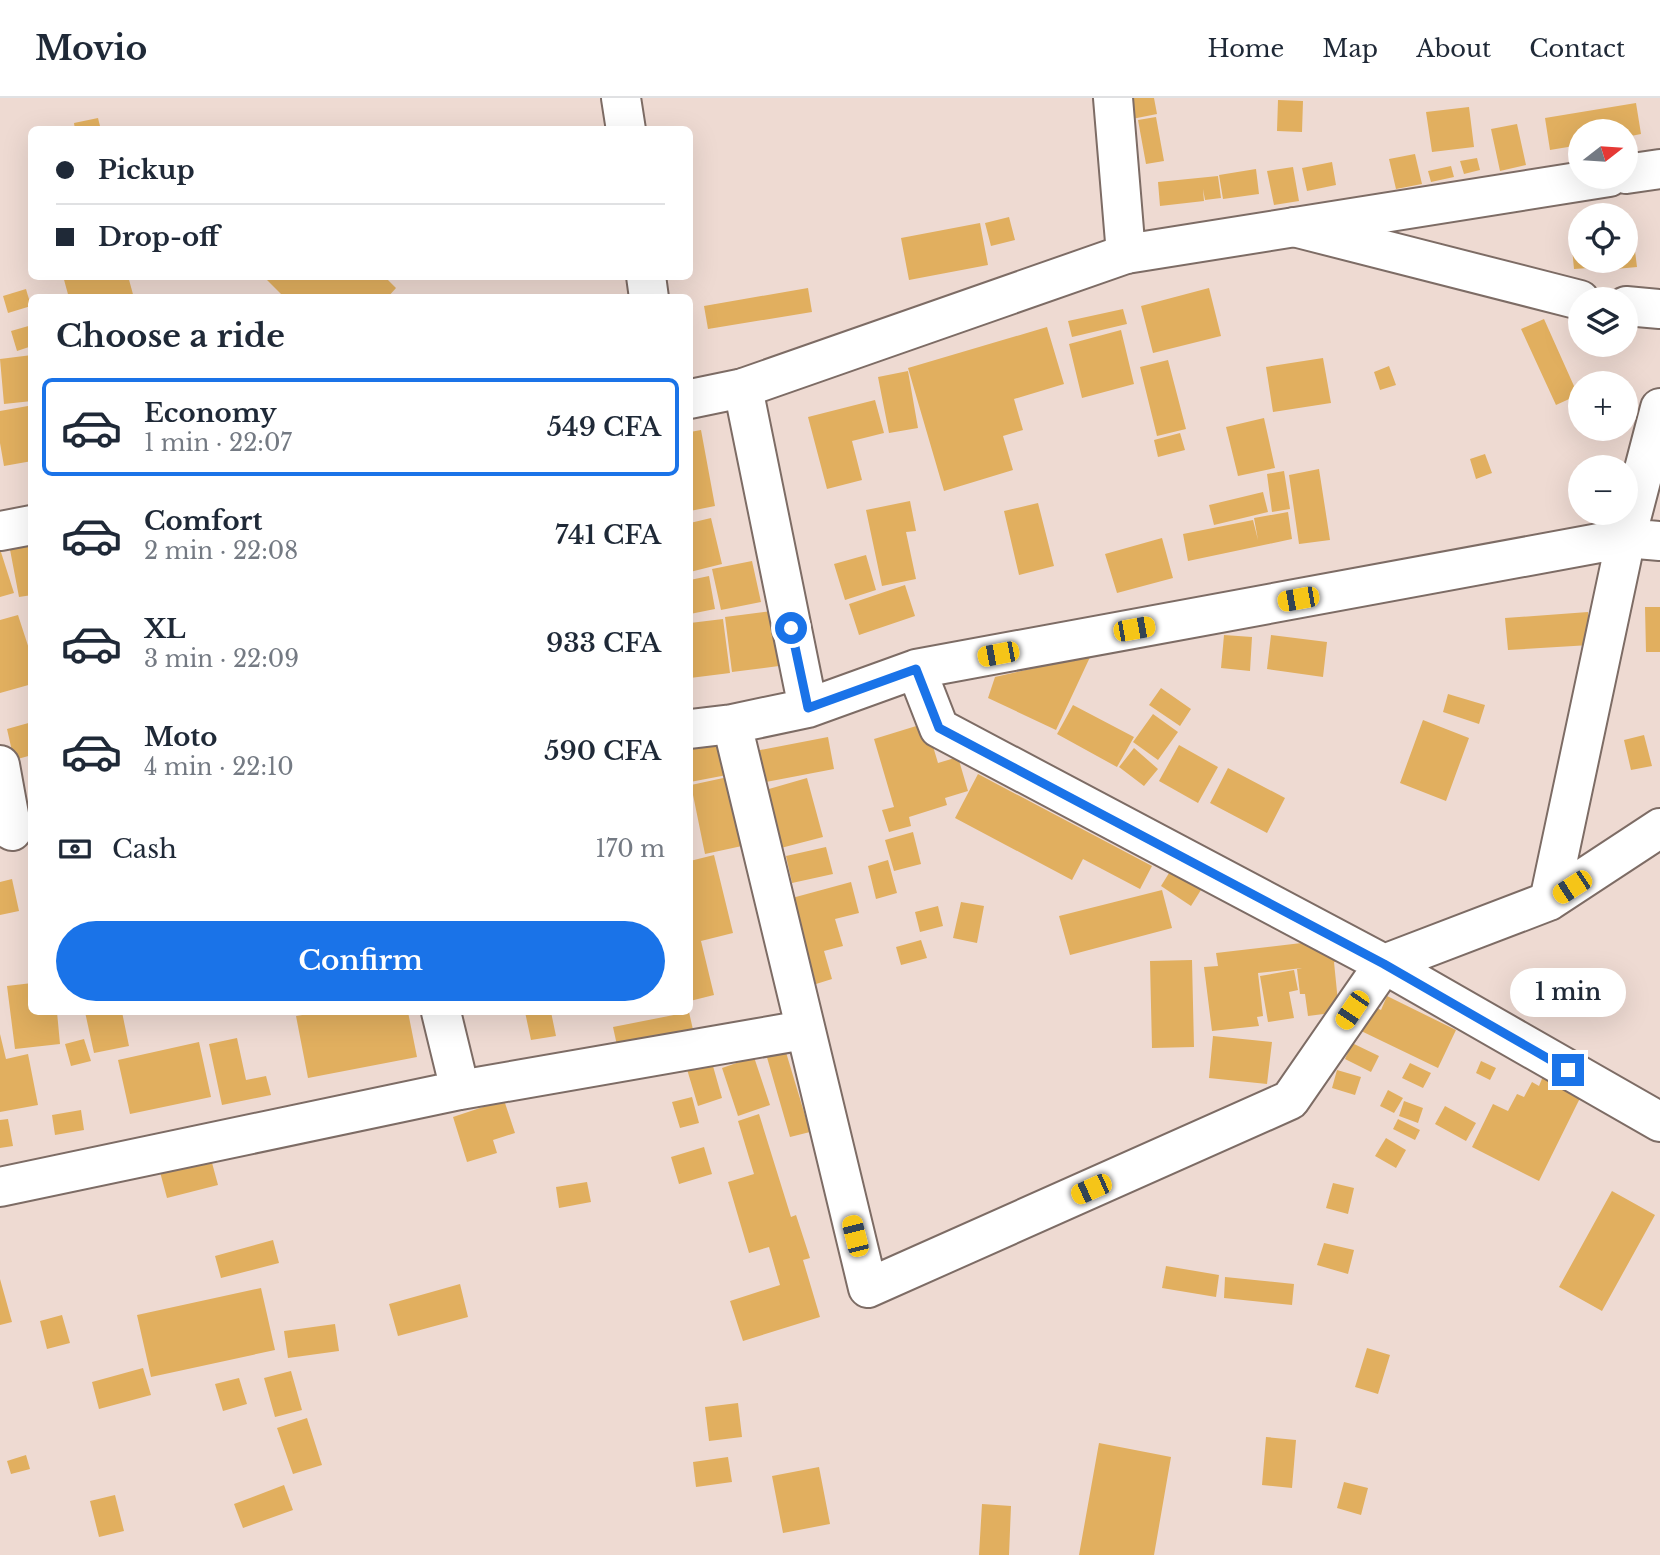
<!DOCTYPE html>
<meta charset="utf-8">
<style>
body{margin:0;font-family:"Libre Baskerville",serif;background:#f6f6f7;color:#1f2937;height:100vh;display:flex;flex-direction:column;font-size:26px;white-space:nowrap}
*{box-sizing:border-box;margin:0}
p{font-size:23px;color:#747a83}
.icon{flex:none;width:38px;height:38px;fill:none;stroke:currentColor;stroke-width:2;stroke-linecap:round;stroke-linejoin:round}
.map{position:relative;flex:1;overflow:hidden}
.side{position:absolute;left:28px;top:196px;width:665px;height:721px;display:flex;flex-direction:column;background:#fff;border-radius:10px;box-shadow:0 7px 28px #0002}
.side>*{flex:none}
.hud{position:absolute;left:28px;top:28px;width:665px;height:154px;border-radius:10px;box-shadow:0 7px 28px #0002;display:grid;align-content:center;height:154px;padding:0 28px;background:#fff}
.needle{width:46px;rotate:73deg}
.tools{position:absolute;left:1568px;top:21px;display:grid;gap:14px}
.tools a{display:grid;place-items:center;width:70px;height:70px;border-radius:50%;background:#fff;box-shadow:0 7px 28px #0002;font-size:35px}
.end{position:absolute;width:32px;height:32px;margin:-16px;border:9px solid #1a73e8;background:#fff;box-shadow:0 0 0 4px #fff}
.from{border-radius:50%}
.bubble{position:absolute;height:49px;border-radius:24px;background:#fff;box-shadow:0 7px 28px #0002;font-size:23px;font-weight:600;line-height:49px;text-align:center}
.car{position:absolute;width:21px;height:42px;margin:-21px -10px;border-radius:9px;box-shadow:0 0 5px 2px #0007;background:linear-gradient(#f5c518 24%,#345 0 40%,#f5c518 0 76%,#345 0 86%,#f5c518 0)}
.hud b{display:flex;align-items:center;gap:24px;height:66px;font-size:26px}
.hud b+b{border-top:2px solid #e0e1e3}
.hud i{width:18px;height:18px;background:#1f2937}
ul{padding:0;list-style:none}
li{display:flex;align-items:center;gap:21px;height:98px;margin:0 14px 10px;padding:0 14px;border:4px solid transparent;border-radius:10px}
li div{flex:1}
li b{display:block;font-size:26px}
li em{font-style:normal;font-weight:600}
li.current{border-color:#1a73e8}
li>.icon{width:63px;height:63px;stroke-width:1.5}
h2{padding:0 28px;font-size:32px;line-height:84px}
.pay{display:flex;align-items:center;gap:18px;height:77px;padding:0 28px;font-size:26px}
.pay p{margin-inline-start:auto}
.button{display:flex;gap:14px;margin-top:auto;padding:14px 28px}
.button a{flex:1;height:80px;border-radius:42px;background:#1a73e8;color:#fff;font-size:28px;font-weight:600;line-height:80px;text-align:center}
header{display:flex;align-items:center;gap:42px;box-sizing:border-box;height:98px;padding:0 35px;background:#fff;border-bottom:2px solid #e0e1e3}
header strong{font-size:33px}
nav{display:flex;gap:38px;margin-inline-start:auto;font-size:24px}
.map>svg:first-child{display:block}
.building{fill:#e1af5f}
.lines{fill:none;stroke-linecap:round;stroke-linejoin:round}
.minor-casing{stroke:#7d6c65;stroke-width:42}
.secondary-casing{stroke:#7d6c65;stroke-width:42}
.minor{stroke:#fff;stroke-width:38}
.secondary{stroke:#fff;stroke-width:38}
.route{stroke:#1a73e8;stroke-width:9}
</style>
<header>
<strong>Movio</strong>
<nav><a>Home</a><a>Map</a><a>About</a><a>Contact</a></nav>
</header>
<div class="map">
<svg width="1660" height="1457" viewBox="0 0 1660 1457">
<rect width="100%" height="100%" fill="#eedad2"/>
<path class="building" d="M1123,0H1154L1157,16L1127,22Z
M1278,2L1303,3L1302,34L1277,33Z
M1636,5L1641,36L1626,39V33H1580V47L1550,52L1545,20Z
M1469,9L1474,49L1432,54L1426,14Z
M1156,19L1164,63L1146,66L1138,22Z
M98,20L101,32H75L74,25Z
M1517,26L1526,67L1500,73L1491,31Z
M1415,56L1422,86L1396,91L1389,61Z
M1477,60L1480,72L1464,76L1460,63Z
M1332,64L1336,87L1307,93L1302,70Z
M1451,68L1454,79L1431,84L1428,73Z
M1293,69L1299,103L1274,107L1267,73Z
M1256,71L1259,96L1223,101L1219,77Z
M1218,78L1221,100L1205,102L1203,91L1204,103L1160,108L1158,84Z
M1009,119L1015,142L991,148L985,125Z
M980,125L988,167L909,182L901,140Z
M1634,145L1637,169L1595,173L1594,163H1626V146Z
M1580,149V163H1588L1589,170L1574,171L1572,150Z
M63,178H128L134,200H69Z
M263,178H384L396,190L387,200H285Z
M808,190L812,214L708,231L704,208Z
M1209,190L1221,238L1153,255L1141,208Z
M26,191L31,208L8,215L3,198Z
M1123,211L1127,226L1072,239L1068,223Z
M1544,221L1578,297L1556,307L1521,231Z
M32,227V248L17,253L11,233Z
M1047,229L1064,286L1014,301L1023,332L1003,338L1013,372L944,393L908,270Z
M1121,232L1134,286L1082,300L1069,246Z
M32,257V303L4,306L0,261Z
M1323,260L1331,305L1273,314L1266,269Z
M1168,262L1186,331L1157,338L1140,269Z
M1389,268L1396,287L1380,292L1374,274Z
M908,273L918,330L889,335L878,279Z
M875,302L884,335L852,343L862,382L827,391L808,319Z
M28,308L32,331V363L4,368L0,345V313Z
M1264,320L1275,370L1238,378L1226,329Z
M701,332L715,408L690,413V334Z
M1180,335L1185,352L1158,359L1154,342Z
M1485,356L1492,375L1476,381L1470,361Z
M1319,371L1330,442L1299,446L1289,377Z
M1284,373L1290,411L1272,414L1267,376Z
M1263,394L1268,414L1214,427L1209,407Z
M910,403L916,433L906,434L916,481L882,488L866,412Z
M1038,405L1054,468L1019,477L1004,413Z
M1288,414L1292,441L1188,463L1183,436L1253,422L1258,442L1254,420Z
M711,420L722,466L690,474V425Z
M32,436V497L19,499L8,441Z
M1162,440L1173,480L1117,495L1105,456Z
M0,451L14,495L0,499Z
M866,457L876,492L845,502L834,466Z
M752,463L761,504L721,512L712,471Z
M709,478L715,511L690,516V482Z
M905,487L915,518L859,537L849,506Z
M1645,509H1660V554H1646Z
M772,513L779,568L732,574L725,519Z
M1588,514L1590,547L1508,552L1505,520Z
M18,517L32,560V586L0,595V522Z
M723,521L730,575L690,580V525Z
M1224,537L1252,539L1250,573L1221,570Z
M1271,537L1327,544L1323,579L1267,571Z
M1091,557L1056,632L988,600L995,579Z
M1161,590L1191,611L1180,628L1149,607Z
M1448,596L1485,607L1479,626L1443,614Z
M1073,607L1134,639L1117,669L1057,636Z
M1153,616L1178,634L1158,662L1133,644Z
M1423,622L1469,640L1446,703L1400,685Z
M32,624V657L14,662L7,631Z
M926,625L938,665L958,659L968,693L945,700L947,707L909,719L911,728L889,734L882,712L894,709L874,641Z
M718,635L727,677L690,684V641Z
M1644,637L1652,668L1631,672L1624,642Z
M828,639L834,671L761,685L755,653Z
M1179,647L1218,669L1198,705L1159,683Z
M1134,650L1158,671L1144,688L1119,669Z
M1228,670L1285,700L1267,735L1210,705Z
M978,676L1152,768L1140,791L1083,761L1072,782L955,720Z
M728,679L742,748L705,756L691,687Z
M807,680L823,739L777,751L762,693Z
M913,734L921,766L894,773L885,742Z
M826,749L833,776L792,785L786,758Z
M714,757L733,835L701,843L714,897L690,903V763Z
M888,762L897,795L876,801L868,768Z
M1174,767L1204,787L1191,808L1161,788Z
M12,781L19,813L0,817V784Z
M851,784L859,815L835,821L843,848L824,853L832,881L816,886L792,800Z
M1162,792L1172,830L1070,857L1059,818Z
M961,804L984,808L977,845L953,840Z
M938,808L943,828L920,834L915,814Z
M1335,841L1338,864H1334L1339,914L1308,918L1305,896H1300L1297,871L1302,870L1258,875L1263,918L1257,919L1259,928L1212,933L1204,869L1218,868L1216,855Z
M921,842L927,860L901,867L896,849Z
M1192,862L1194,949L1152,950L1150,863Z
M1294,872L1298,892L1289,894L1294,920L1268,924L1260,878Z
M32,885V914H57L60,946L15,951L7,888Z
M1387,898L1456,932L1438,970L1357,931L1369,906L1381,912Z
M85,914H122L129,948L94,955Z
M321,914H408L417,959L308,980L296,918Z
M525,914H551L556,938L531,942Z
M689,914L696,945L620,961L613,929Z
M0,936L6,961L28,956L38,1007L0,1014Z
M1213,938L1272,944L1267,986L1209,980Z
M237,940L246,982L266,978L271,997L222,1007L209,946Z
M84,941L91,963L71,968L65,946Z
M199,944L211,999L130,1016L118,962Z
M1352,945L1379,958L1371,974L1345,961Z
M785,951L810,1034L790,1039L766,956Z
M754,959L770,1007L738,1018L722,970Z
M711,961L722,1000L698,1008L686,968Z
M1481,963L1496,970L1490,982L1476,975Z
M1410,965L1431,975L1423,990L1402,980Z
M1546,971L1585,990L1539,1083L1472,1049L1493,1006L1508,1013L1517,996L1524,999L1532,984L1539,988Z
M1337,972L1361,979L1355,997L1332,990Z
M1388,992L1403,1000L1394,1015L1380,1008Z
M692,999L699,1025L680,1030L672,1004Z
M504,1002L515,1035L493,1042L497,1055L467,1064L453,1019Z
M1404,1003L1423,1010L1418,1025L1399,1018Z
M1445,1008L1476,1025L1466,1043L1435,1026Z
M81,1012L84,1032L55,1037L52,1017Z
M759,1016L791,1119L796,1117L810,1160L803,1162L820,1219L743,1243L730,1203L780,1187L769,1149L749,1155L728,1084L754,1076L738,1023Z
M8,1021L13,1048L0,1050V1022Z
M1398,1021L1420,1032L1415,1042L1393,1031Z
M1386,1040L1406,1052L1396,1070L1375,1058Z
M704,1049L712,1076L679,1086L671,1059Z
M211,1061L218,1087L167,1100L160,1074Z
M587,1084L591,1104L559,1110L556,1089Z
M1333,1085L1354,1090L1348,1116L1326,1110Z
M1612,1093L1655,1117L1602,1213L1559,1189Z
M273,1142L279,1165L221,1180L215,1158Z
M1324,1145L1354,1152L1348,1176L1317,1167Z
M1166,1168L1219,1177L1216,1199L1162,1190Z
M1225,1179L1294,1186L1292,1207L1224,1200Z
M0,1181L12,1224L0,1227Z
M460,1186L468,1219L398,1238L389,1206Z
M261,1190L275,1252L151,1279L137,1217Z
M62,1217L70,1245L47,1251L40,1223Z
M335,1226L339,1253L288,1260L284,1233Z
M1367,1250L1390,1257L1378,1296L1355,1289Z
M143,1270L151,1297L99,1311L92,1284Z
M291,1273L302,1312L275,1319L264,1280Z
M239,1280L247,1306L223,1313L215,1286Z
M738,1305L742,1339L709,1343L705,1309Z
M307,1320L322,1367L293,1376L277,1330Z
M1266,1339L1296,1342L1292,1390L1262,1387Z
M1099,1345L1171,1359L1154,1457H1079Z
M26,1357L30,1371L11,1376L7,1363Z
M728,1359L732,1384L696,1389L693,1364Z
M819,1369L830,1426L783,1435L772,1378Z
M1344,1384L1368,1390L1361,1417L1337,1410Z
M284,1387L293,1412L243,1430L234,1406Z
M115,1397L124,1433L99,1439L90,1403Z
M982,1406L1011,1408L1009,1457H979Z"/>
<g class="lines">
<g class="minor-casing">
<path id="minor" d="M621,0L626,32
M1113,0L1126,156
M1294,129L1580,202
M646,178L649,200
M1626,208L1660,211
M743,290L808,610
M916,571L939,630L1384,866L1660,1024
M732,626L868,1190L1290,1002L1384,866L1549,803L1660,730
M690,631L732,626L808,610L916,571L1626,440L1660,443
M0,667L12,733
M1549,803L1626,440L1660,310
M441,914L460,992
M0,1089L460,992L804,932"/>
</g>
<g class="secondary-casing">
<path id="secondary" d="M1626,76L1660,71
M690,301L743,290L1126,156L1609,79
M0,433L32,427"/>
</g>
<use href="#minor" class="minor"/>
<use href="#secondary" class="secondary"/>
</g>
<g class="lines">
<path class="route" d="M791,530L808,610L916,571L939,630L1384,866L1568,972"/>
</g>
</svg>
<div class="tools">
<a><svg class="needle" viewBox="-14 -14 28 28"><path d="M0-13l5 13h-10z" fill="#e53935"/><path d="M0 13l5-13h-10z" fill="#747a83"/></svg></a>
<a><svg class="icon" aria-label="locate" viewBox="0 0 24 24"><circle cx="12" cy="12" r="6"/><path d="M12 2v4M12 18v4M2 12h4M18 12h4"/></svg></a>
<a><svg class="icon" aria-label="layers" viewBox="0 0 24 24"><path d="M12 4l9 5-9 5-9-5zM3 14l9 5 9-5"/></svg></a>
<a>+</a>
<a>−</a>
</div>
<i class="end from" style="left:791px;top:530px"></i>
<i class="end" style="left:1568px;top:972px"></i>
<div class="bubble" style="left:1510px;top:870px;width:116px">1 min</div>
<i class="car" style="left:1298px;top:501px;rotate:260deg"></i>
<i class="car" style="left:1134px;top:531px;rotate:80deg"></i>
<i class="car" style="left:998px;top:556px;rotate:259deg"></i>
<i class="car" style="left:1572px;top:789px;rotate:237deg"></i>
<i class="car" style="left:1352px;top:912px;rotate:214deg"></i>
<i class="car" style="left:1091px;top:1091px;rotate:246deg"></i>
<i class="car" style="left:855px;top:1138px;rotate:346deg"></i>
<div class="hud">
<b><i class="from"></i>Pickup</b>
<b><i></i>Drop-off</b>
</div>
<section class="side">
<h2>Choose a ride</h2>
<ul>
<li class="current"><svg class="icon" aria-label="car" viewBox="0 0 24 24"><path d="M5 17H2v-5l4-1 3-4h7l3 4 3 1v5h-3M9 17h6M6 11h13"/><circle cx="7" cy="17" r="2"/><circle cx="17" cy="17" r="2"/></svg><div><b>Economy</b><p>1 min · 22:07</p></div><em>549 CFA</em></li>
<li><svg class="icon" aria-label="car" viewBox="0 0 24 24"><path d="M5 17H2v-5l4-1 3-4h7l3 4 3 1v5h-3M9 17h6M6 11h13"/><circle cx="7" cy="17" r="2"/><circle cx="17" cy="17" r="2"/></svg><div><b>Comfort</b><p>2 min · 22:08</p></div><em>741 CFA</em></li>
<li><svg class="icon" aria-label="car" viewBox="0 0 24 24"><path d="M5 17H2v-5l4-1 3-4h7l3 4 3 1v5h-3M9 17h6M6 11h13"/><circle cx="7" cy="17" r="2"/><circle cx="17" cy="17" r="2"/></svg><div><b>XL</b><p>3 min · 22:09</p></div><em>933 CFA</em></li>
<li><svg class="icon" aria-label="car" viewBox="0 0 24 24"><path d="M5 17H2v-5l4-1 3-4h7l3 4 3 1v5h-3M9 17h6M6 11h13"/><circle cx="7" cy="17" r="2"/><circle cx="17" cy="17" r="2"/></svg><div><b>Moto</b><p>4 min · 22:10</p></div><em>590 CFA</em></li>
</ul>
<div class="pay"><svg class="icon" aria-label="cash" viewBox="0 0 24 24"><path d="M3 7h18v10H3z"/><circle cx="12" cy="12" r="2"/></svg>Cash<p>170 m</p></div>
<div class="button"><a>Confirm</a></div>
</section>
</div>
